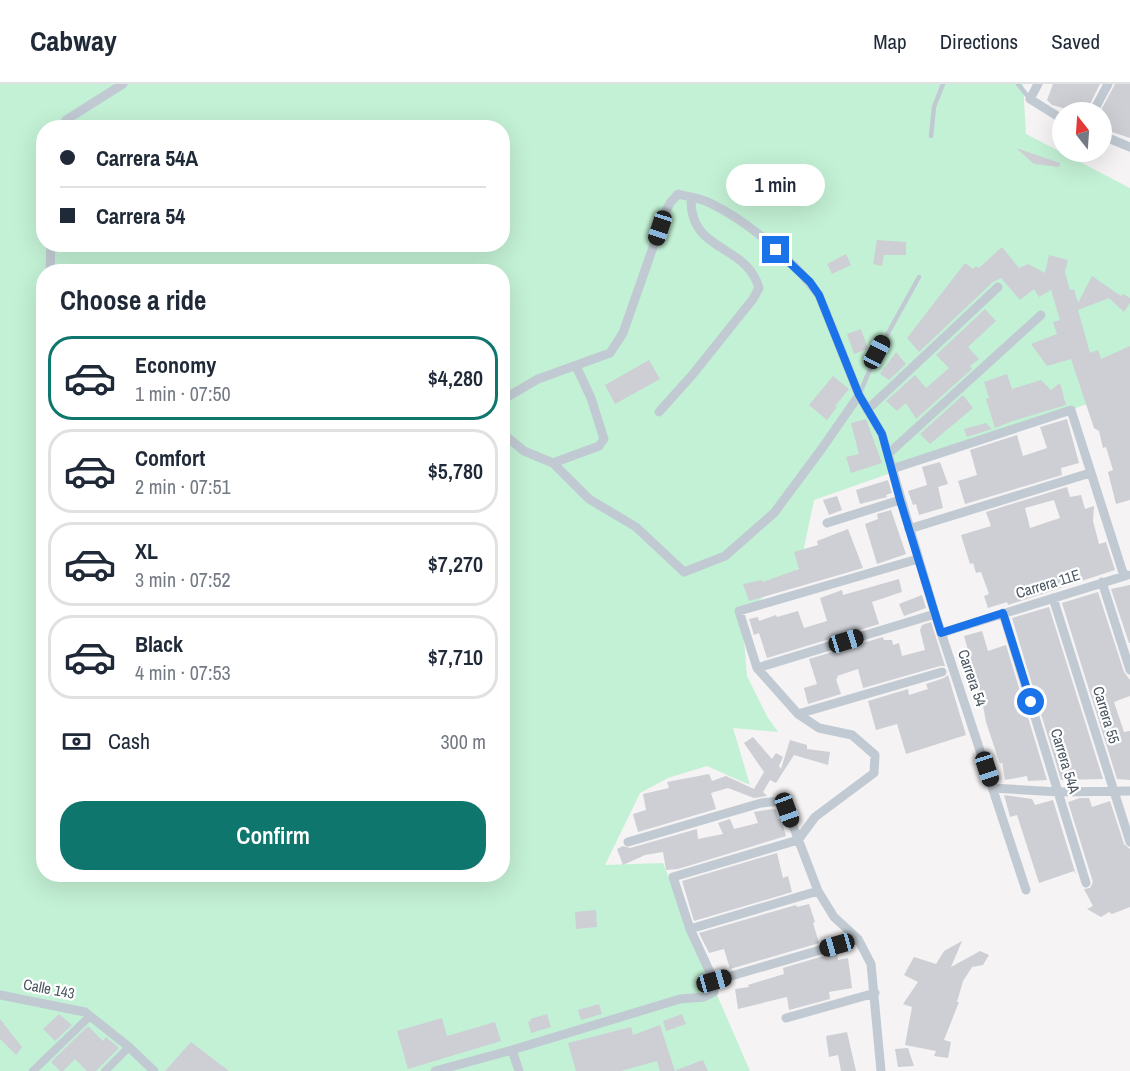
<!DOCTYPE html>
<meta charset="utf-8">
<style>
body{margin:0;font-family:"Archivo Narrow",sans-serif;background:#f6f6f7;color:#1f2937;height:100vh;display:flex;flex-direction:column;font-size:22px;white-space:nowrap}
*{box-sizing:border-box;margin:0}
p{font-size:20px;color:#747a83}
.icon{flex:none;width:33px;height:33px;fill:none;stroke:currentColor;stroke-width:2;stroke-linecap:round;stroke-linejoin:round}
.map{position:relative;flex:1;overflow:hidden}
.sheet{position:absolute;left:36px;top:180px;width:474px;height:618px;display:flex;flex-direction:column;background:#fff;border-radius:24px;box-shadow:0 6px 24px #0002}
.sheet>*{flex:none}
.banner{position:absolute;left:36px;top:36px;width:474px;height:132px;border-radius:24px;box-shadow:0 6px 24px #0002;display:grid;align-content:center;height:132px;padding:0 24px;background:#fff}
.needle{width:39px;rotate:343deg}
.controls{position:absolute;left:1052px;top:18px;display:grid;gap:12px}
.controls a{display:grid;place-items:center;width:60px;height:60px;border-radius:50%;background:#fff;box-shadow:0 6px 24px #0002;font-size:30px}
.end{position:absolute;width:27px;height:27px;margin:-14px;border:8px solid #1a73e8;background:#fff;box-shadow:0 0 0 3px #fff}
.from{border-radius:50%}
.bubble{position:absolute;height:42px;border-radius:21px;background:#fff;box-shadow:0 6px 24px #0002;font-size:20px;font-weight:600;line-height:42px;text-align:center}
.car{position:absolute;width:18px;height:36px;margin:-18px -9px;border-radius:8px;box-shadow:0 0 4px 2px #0007;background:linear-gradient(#222 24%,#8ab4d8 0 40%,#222 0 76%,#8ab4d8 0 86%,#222 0)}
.banner b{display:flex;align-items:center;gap:21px;height:57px;font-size:22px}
.banner b+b{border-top:2px solid #e0e1e3}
.banner i{width:15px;height:15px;background:#1f2937}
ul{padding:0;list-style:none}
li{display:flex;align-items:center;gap:18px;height:84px;margin:0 12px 9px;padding:0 12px;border:3px solid #e0e1e3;border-radius:24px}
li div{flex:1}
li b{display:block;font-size:22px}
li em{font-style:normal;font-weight:600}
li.on{border-color:#0f766e}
li>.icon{width:54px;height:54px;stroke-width:1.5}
h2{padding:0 24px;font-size:27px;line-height:72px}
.pay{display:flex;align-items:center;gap:15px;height:66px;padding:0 24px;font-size:22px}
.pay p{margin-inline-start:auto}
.button{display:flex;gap:12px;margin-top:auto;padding:12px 24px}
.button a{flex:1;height:69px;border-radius:24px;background:#0f766e;color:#fff;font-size:24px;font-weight:600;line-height:69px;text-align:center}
header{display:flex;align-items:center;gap:36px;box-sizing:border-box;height:84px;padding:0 30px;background:#fff;border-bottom:2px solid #e0e1e3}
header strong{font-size:28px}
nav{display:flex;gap:33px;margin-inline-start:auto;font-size:21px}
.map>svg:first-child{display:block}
.grass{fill:#c3f1d5;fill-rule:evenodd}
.building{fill:#cdcfd5;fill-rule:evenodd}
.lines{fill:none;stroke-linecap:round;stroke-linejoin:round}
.service{stroke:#c1cad2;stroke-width:4.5}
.pedestrian{stroke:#c1cad2;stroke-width:8}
.minor{stroke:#c1cad2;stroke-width:9}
.route{stroke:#1a73e8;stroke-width:8}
.labels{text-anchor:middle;stroke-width:4.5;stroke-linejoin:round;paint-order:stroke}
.street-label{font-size:15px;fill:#4a5661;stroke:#fff}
</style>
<header>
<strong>Cabway</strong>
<nav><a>Map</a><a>Directions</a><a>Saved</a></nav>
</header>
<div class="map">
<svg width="1130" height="987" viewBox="0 0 1130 987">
<rect width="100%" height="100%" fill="#f5f3f3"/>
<path class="grass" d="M0,0H1023L1026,50L1130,104V393L1090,319L814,416L800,483L742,531L747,592L768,634L778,648L733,644L750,701L707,682L668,694L640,709L605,781L663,779L717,911L750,987H0ZM44,44H502V160H44ZM44,188H502V790H44Z"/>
<path class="building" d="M1053,0H1100L1086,28H1072L1067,25L1052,21L1047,16Z
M1115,0H1130V54L1106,46L1101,41L1100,28Z
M1016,64L1060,79L1059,83L1034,80Z
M877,156L906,158V171H884L882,182L873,180Z
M1002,163L1019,184L1028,180L1045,189L1049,171L1068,176L1065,188L1070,206L1074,205L1078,219L1092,192L1121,212L1123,210L1130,214V219L1124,228L1109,214L1078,226L1090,269L1098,266L1101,275L1130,262V416L1116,420L1108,388L1113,386L1106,363L1103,364L1099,347L1094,344L1071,275L1047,282L1031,260L1057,250L1053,238L1060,236L1051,206L1039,213L1034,205L1020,216L1001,194L993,198L919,268L907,254L965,179L973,185L976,182L979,184Z
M846,170L851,181L832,190L827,180Z
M985,225L996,237L968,263L979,275L970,282L972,285L916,335L906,319L897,327L886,317L915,291L926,304L949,284L936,271Z
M861,245L868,265L854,270L847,250Z
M896,268L906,280L889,296L880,290Z
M649,276L660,295L615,320L605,301Z
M1007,290L1012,305L1041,296L1051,306L1060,299L1066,321L1013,337L995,344L986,315L989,314L984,298Z
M833,292L849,305L835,322L837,323L827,336L809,321Z
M963,311L973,324L930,360L920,350Z
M866,335L882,379L851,389L846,373L859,370L851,339Z
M1067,335L1079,379L1061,384L1062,391L965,420L958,397L977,391L970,366L1017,351L1023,372L1047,364L1040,343Z
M986,339L992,345L967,353L964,345Z
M940,378L948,400L938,403L943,424L919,431L916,420L913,421L908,407L927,401L922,383Z
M888,396L892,409L886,411L887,413L860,420L856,406Z
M1067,403L1070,413L1081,411L1085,425L1094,422L1093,437L1099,460L1106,458L1115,486L1008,521L1007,518L988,524L984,512L989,510L981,488L976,489L973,479L970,480L961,451L991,442L986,428ZM1054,416L1060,434L1030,444L1025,424Z
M837,412L842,426L829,431L823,416Z
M891,426L906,470L877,480L865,440L878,435L877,430Z
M848,445L863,484L749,517L743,500L762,496L763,498L799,485L794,468L818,461L817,457Z
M899,495L902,508L872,518L879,540L767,574L759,549L754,551L749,535L758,533L759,537L776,531L777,533L798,527L804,544L827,537L820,514L842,506L843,511Z
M1130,501V559H1129L1111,505Z
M1098,508L1124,588L1130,596V612L1114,618L1124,648L1130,647V696L1117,695L1062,519Z
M922,511L926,524L904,532L899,520Z
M1049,523L1103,695L1061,696L1012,534Z
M931,538L945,582H940L863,604L858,585L837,592L838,594L836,595L841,610L808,620L804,604L817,600L809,575L883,553L884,556H892L893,561L899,559L902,572L925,566L920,546L922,541Z
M982,547L988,567L1006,561L1047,696L1028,697L1027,692L1005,696L1002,678L1000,680L986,638L983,622L984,621L964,552Z
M948,591L966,651L906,670L897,640L876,646L868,617L908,605L909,611L928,605L926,600L944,594Z
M753,653L772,675L776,669L783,673L779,682L781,685L790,656L807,661V665L830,668L828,681L794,671L776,699L770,696L763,708L767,712L754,714L728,704L711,709L716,725L638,748L633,730L646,726L643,710L669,704L667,698L709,690L712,697L726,692L754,705L764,688L744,659Z
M1004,711L1032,715L1035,721L1053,716L1076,791L1074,787L1039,799L1017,731L1010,733Z
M1080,714H1089L1092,723L1110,717L1124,760L1130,765V823L1112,830L1109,828L1101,833L1087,825L1093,822L1084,805L1090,804L1093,798L1068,718Z
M772,725L776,726L778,735L781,734L786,752L678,785L666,786L663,768L645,771L623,781L617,765L623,762L630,764L697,745L698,755L723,750L718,739L730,735L734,745L758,739L754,728Z
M777,769L783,794L788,792L792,808L694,837L682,797Z
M809,820L815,838L813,839L819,859L730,885L724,865L709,869L699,849L796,821L797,823Z
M596,826L597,843L576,845L575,828Z
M962,857L951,883L980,867L989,871L983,881L972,883L963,897L957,918H959L944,956L951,958L948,974L934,972L936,967L905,961L912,923L903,920L918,898L904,891L914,873L936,880L944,867Z
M837,868L838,876L848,874L852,904L829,908L830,915L789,926L787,913L738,925L735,905L749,903L748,901L784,890L783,884Z
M599,920L602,930L581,936L578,926Z
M59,930L72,941L55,957L43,945Z
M547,930L551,943L531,949L528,938L531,937L530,935Z
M682,930L686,940L666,947L663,937Z
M442,934L447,952L495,938L501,957L408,985L397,947Z
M0,935L22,963L16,971L0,955Z
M660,941L675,987H660L657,977L621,987H576L568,959L631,943L633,951Z
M88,942L103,957L106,953L119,964L96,987H87L75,975L63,987H60L51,978Z
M847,948L856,987H841L838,971L829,973L826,952Z
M191,958L229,987H165Z
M908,964L914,982L898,983L895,965Z
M703,976L708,987H677L676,986Z"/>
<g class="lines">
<path class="service" d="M1018,0L1030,15
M931,52L934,23L943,0
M859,311L877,269L919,193"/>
<path class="pedestrian" d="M33,987L90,932
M105,987L129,963"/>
<path class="minor" d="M1038,0L1030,15L1062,35
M1093,28L1108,0
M62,44L66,36L123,0
M1101,51L1130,63
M50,188L51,160
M502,316L538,295L610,269L623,249L665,129L670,119L678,110C688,113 700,114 710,119C748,137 794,177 819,211L859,311L882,350L935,530L1026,806
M867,326L998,203
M659,328L693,290L753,215L759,204C746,158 689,170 691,113
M502,349L524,367L553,379L589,415L636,443L684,488L725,472L774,429L823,363L859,311
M888,370L1041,231
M553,379L599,362L604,355L591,314L576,282
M892,385L1071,326L1124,492
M827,439L900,416
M909,445L1090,389
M1102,498L1130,586
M1053,514L1130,758
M1003,529L1086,799
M941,549L1128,491
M757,584L935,530
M798,630L942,588
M993,704L1059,708L1130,707
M628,758L761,719L780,717L787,726L818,807L834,833L858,855L871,880L881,987
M690,845L818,807
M858,855L714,897L690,845L673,793L798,756L815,733L874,689L875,671L852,651L819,644L798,630L757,584L739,527L918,475
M0,911L85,928L129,963L154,987
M786,934L875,909
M512,966L519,987
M435,987L512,966L680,915L704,913L714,908V897"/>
</g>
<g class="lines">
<path class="route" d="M776,166L810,198L819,211L859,311L882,350L900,416L941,549L1003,529L1031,618"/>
</g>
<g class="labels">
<g class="street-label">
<text transform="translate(1048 500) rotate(-17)" y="5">Carrera 11E</text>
<text transform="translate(972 594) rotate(71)" y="5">Carrera 54</text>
<text transform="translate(1106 631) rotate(73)" y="5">Carrera 55</text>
<text transform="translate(1065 677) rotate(73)" y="5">Carrera 54A</text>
<text transform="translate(49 905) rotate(11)" y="5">Calle 143</text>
</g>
</g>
</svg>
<div class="controls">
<a><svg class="needle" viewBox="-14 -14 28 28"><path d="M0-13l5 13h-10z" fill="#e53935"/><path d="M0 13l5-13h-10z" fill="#747a83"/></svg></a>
</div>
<i class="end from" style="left:1031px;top:618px"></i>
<i class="end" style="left:776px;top:166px"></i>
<div class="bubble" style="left:726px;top:80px;width:99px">1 min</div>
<i class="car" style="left:660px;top:144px;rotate:198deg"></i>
<i class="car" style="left:877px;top:268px;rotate:28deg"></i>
<i class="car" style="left:846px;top:557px;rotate:73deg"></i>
<i class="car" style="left:987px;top:685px;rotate:162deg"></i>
<i class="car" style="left:787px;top:726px;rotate:160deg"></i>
<i class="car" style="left:837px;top:861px;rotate:254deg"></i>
<i class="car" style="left:714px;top:897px;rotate:74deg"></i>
<div class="banner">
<b><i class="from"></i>Carrera 54A</b>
<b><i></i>Carrera 54</b>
</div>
<section class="sheet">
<h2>Choose a ride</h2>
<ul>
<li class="on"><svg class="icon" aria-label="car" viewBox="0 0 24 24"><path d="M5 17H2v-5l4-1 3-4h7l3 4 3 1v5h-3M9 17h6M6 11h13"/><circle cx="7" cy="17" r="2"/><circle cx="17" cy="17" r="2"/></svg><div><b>Economy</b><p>1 min · 07:50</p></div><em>$4,280</em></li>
<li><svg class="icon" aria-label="car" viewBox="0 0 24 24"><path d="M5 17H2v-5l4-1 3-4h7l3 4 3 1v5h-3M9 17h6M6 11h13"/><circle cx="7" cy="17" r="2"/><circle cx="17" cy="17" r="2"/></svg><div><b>Comfort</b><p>2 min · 07:51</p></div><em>$5,780</em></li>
<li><svg class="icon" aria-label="car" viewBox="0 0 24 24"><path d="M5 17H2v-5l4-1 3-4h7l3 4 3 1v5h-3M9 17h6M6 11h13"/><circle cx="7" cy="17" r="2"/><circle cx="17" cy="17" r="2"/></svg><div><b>XL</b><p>3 min · 07:52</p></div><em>$7,270</em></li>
<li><svg class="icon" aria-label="car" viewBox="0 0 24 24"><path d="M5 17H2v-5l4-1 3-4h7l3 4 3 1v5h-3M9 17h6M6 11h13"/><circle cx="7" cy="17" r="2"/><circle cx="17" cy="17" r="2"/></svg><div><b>Black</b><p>4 min · 07:53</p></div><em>$7,710</em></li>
</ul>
<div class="pay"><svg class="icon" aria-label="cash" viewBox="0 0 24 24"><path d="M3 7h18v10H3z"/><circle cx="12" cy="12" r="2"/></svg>Cash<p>300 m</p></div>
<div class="button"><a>Confirm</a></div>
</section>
</div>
